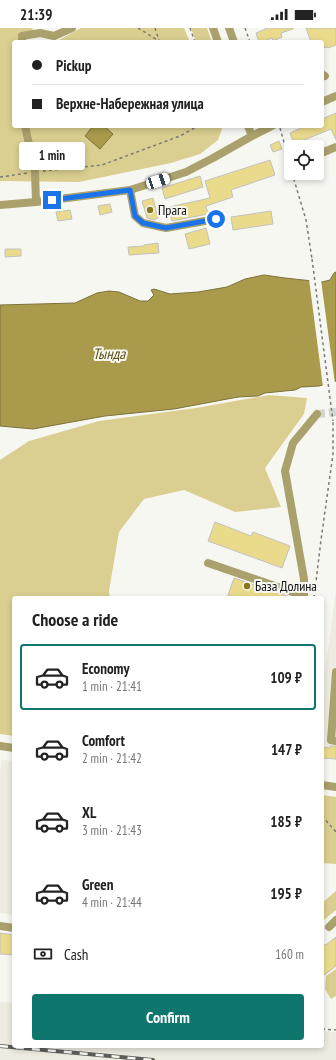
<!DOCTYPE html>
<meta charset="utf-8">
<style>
body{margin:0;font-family:"PT Sans Narrow",sans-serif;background:#f6f6f6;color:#222;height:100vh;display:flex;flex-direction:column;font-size:15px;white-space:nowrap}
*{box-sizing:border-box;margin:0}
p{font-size:13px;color:#767676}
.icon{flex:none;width:22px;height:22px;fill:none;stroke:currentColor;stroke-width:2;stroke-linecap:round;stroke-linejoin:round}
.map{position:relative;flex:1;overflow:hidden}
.panel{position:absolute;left:12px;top:568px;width:312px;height:452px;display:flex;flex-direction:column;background:#fff;border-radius:4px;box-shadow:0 2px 6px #0003}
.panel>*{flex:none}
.top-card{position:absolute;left:12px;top:12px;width:312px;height:88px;border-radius:4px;box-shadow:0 2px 6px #0003;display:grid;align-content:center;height:88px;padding:0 20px;background:#fff}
.tools{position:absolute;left:284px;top:112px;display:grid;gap:8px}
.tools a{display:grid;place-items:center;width:40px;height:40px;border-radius:4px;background:#fff;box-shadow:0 2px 6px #0003;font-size:20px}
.end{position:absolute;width:18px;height:18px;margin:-9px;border:5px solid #1a73e8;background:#fff;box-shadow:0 0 0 2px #fff}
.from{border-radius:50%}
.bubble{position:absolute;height:28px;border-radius:4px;background:#fff;box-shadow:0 2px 6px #0003;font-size:13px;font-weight:700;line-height:28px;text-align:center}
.car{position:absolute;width:12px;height:24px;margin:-12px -6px;border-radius:5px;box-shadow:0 0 3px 1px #0007;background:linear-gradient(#fff 24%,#345 0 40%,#fff 0 76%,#345 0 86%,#fff 0)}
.top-card b{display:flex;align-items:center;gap:14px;height:38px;font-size:15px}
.top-card b+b{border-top:1px solid #e0e0e0}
.top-card i{width:10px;height:10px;background:#222}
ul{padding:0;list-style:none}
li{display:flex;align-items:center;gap:12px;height:66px;margin:0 8px 6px;padding:0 12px;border:2px solid transparent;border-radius:4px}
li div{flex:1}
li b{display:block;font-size:15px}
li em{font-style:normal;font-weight:700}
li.active{border-color:#0f766e}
li>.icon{width:36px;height:36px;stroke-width:1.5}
h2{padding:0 20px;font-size:18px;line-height:48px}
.pay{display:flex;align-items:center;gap:10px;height:44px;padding:0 20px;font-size:15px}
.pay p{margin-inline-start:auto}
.button{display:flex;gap:8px;margin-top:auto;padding:8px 20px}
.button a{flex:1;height:46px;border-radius:4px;background:#0f766e;color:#fff;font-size:16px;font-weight:700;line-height:46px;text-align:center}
.status{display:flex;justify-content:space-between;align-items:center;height:28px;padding:0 20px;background:#fff;direction:ltr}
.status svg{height:11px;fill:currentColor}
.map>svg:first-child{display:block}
.built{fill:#eeece0}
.green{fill:#dacf90}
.water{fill:#aa9b4c;stroke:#7c723a}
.pier{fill:#f7f7f2}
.building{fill:#eadb8c;stroke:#c2c1be}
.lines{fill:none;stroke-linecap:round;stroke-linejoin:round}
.minor-tunnel{stroke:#d4d4d0;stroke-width:8;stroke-dasharray:8 4;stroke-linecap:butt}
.path{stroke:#7a7a76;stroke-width:1.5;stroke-dasharray:3 3;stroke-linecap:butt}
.minor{stroke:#aba16c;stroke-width:8}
.rail-casing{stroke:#5d5d5a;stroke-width:4}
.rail{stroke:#f7f7f2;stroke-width:2.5;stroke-dasharray:8;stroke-linecap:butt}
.path-bridge{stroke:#7a7a76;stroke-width:1.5;stroke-dasharray:3 3;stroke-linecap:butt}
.route{stroke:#1a73e8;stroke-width:5}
.poi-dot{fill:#88781c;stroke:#f7f7f2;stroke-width:1.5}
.labels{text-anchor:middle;stroke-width:4;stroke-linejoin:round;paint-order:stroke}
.poi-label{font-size:14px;fill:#11110f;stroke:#f7f7f2;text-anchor:start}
.water-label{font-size:15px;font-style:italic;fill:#5a4f12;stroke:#f7f7f2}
</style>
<div class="status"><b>21:39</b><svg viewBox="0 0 49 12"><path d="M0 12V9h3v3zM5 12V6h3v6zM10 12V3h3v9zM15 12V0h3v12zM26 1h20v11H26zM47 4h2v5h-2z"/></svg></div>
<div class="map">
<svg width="336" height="1032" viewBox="0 0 336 1032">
<rect width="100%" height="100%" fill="#f7f7f2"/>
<path class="built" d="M336,562V730L322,728V666Z
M1,732L14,733V887L0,885V746Z
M0,974L14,975V1018H322V1003L336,1004V1032H0Z"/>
<path class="green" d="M0,0H32L34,4L25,10L28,14H14V98H221L222,101L218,112L200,126L171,135L79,154L0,153Z
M81,0H184L190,14H52L59,12Z
M191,0H207L212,14H196Z
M269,367L307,370L304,386L265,440L281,479L235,484L184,462L144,471L119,504L109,563L110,570H14V708L0,706V432L29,413L99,393L196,380Z
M322,767L336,769V836L322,835Z
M336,863V882L324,892L322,891V875Z
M336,941V968L331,971L325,961L326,948Z"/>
<path class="water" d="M93,98H104L113,106L100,121L85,108Z
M336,244V353L319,358L301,359L295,362L265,365L258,368L238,369L174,381L105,388L33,401L0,398V277L75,275L97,265L109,263L119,264L140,273H148L154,267L151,262L154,261L170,266L198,264L227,259L245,251L264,247L285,250L322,254L330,252L334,245Z"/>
<path class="pier" d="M309,251L321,252L335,356L323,359Z"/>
<path class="building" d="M268,0H293V1L281,5L282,9L273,13L272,10L262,14H259L256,5Z
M306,0H336V17L328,20L327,19L322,20V14H318L317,12L311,14Z
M336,85V112L331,101L294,116L290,105L305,98H322V91Z
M279,113L282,121L273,124L270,117Z
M270,132L275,147L231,162L233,169L206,178L208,186L172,193L169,179L210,170L205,153Z
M200,148L203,159L165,171L162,160Z
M153,170L158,190L154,192L147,190L142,173Z
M110,176L112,184L100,187L98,178Z
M70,182L72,191L58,193L56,184Z
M271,183L273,196L233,202L231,189Z
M206,200L210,216L189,221L185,206Z
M158,215L159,225L129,227L128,219L144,218V217Z
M5,221H21V228L5,229Z
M215,494L251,508L253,504L290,518L282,540L208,513Z
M234,550L293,570H227Z
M330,718H336V731L322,730V719L330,720Z
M0,905L14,907V927L0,926Z
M336,909V938L322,949V916L326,917Z"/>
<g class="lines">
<path class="minor-tunnel" d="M317,386L336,384"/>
<path class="path" d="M138,0L159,13V14
M155,0L159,12
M190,0L195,14
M245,0L250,14
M280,100L287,125
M43,143L102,137L180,108L198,98
M292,145L306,192L312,231
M0,149L28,145
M314,570L321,512L333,426V393
M322,788L336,804
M322,1001L336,1002"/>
<path class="minor" d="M213,0L218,14
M229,0L234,14
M22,14V8L40,5L54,8L72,0
M322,46L325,48L322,49
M322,74L336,68
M25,98L35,144L36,174
M248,98L252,108
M317,127L336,119
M289,133H291
M130,162L135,188L143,195L166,200L216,191
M0,177L36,174L130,162L186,144L213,130L252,108L272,98
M208,535L304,568
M304,570V551L285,443L293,415L317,386
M336,644L331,712L336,713
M0,718L14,720
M322,757L336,759
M0,898L14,900
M329,899L336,892"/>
<g class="rail-casing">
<path id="rail" d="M0,1018L153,1032"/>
</g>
<use href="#rail" class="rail"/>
<path class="path-bridge" d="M312,231L333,393"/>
</g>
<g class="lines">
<path class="route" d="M52,172L130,162L135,188L143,195L166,200L216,191"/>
</g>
<g class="poi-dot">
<circle cx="150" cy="182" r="4"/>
<circle cx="247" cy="558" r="4"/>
</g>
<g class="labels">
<g class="poi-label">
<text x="158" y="187">Прага</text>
<text x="255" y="563">База Долина</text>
</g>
<g class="water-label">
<text x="109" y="331">Тында</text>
</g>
</g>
</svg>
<div class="tools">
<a><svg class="icon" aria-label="locate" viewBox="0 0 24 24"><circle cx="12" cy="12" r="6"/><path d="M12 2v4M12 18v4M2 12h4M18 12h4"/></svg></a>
</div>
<i class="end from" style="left:216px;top:191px"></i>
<i class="end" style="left:52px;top:172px"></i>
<div class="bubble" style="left:19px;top:114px;width:66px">1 min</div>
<i class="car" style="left:158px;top:153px;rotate:72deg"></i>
<div class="top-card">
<b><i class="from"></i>Pickup</b>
<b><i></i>Верхне-Набережная улица</b>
</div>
<section class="panel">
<h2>Choose a ride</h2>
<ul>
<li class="active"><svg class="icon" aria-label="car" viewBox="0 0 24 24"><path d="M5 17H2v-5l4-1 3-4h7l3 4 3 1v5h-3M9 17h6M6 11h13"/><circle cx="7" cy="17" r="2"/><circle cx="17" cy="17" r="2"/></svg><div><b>Economy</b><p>1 min · 21:41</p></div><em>109 ₽</em></li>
<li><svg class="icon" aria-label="car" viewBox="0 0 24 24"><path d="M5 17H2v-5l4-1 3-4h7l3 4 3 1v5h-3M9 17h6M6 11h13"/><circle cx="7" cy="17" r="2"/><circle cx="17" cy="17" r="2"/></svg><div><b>Comfort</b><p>2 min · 21:42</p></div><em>147 ₽</em></li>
<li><svg class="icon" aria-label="car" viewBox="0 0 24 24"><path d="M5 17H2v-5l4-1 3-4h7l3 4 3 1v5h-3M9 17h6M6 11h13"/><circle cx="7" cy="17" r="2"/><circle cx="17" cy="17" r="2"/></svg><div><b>XL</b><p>3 min · 21:43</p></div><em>185 ₽</em></li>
<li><svg class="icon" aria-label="car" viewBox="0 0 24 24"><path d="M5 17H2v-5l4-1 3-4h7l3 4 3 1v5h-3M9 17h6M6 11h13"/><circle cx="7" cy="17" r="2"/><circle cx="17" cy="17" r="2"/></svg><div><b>Green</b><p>4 min · 21:44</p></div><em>195 ₽</em></li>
</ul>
<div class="pay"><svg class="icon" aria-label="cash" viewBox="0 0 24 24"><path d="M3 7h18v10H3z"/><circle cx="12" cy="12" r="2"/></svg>Cash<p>160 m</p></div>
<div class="button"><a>Confirm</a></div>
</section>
</div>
